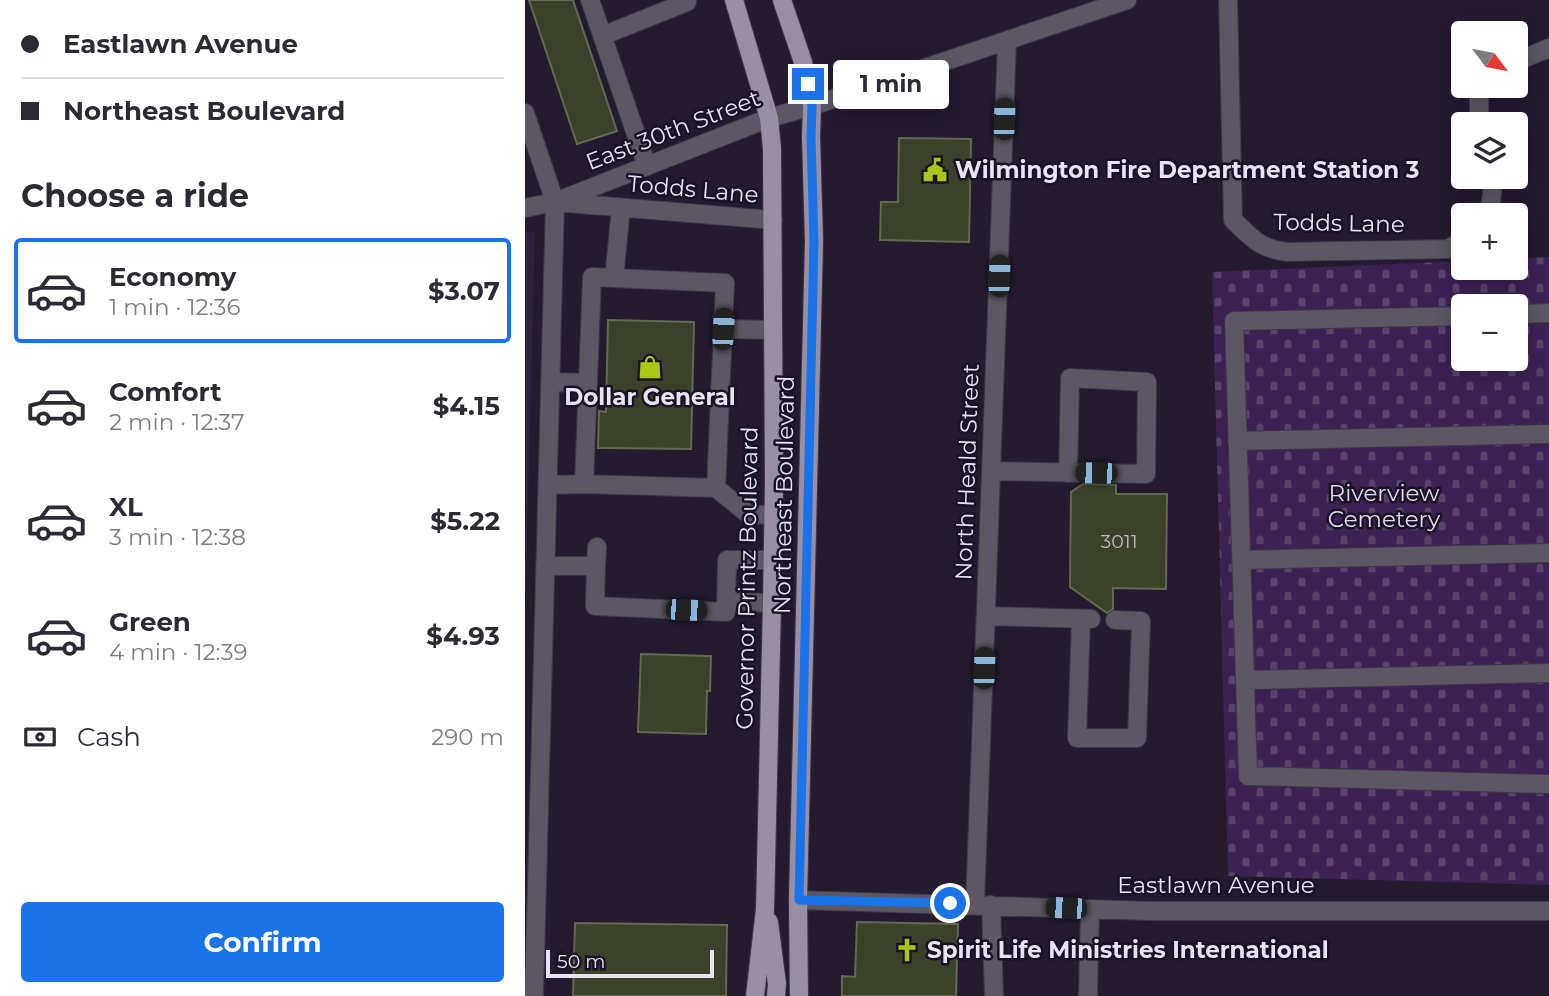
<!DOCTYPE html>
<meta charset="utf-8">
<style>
body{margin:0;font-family:Montserrat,sans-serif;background:#f2f2f3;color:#2b2b33;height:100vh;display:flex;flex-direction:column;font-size:26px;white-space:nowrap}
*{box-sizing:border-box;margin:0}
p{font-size:23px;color:#7c7c81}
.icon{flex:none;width:38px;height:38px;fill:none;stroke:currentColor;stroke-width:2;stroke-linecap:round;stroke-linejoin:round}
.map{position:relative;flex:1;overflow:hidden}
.sheet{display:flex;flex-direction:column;background:#fff;width:525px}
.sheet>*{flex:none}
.banner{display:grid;align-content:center;height:154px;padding:0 21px;background:#fff}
.needle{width:46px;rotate:122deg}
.buttons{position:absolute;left:926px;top:21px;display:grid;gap:14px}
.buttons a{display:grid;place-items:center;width:77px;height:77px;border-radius:7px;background:#fff;box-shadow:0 4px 18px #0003;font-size:35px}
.scale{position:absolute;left:21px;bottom:18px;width:168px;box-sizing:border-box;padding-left:7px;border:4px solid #e8e3f1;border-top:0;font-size:19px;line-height:24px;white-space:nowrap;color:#e8e3f1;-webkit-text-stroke:5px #1a1225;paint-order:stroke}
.end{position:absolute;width:32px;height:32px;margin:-16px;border:9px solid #1a73e8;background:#fff;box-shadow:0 0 0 4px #fff}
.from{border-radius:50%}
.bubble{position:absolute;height:49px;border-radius:7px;background:#fff;box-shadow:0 4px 18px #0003;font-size:23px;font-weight:700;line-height:49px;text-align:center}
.car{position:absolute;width:21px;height:42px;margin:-21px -10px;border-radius:9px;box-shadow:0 0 5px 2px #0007;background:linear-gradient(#222 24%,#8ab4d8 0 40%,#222 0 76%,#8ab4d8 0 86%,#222 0)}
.banner b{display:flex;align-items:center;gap:24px;height:66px;font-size:26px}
.banner b+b{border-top:2px solid #e1e1e2}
.banner i{width:18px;height:18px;background:#2b2b33}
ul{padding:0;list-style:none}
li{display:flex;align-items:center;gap:21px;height:105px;margin:0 14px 10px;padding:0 7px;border:4px solid transparent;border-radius:7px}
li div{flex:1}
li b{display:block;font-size:26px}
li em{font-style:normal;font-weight:700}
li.active{border-color:#1a73e8}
li>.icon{width:63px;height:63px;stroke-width:1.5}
h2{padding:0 21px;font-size:32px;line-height:84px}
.pay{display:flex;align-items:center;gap:18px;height:77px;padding:0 21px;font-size:26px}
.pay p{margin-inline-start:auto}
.primary-button{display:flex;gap:14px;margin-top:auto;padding:14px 21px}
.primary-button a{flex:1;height:80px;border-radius:7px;background:#1a73e8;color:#fff;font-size:28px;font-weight:700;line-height:80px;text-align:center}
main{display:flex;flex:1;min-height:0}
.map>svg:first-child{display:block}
.built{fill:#2d213b}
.cemetery{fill:url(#cemetery-stones);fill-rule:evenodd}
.building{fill:#3c422a;stroke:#636a51;stroke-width:2}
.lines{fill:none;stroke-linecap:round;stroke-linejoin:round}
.minor-casing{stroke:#3f374a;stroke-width:20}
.major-casing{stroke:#3f374a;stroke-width:20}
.minor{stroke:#5c5762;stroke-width:18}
.major{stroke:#988fa4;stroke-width:18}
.route{stroke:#1a73e8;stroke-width:9}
.labels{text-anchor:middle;stroke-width:5;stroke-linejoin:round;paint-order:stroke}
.number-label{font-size:19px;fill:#bdbbbf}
.street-label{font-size:23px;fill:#e8e3f1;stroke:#1a1225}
.poi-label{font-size:23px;font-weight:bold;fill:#e8e3f1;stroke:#1a1225;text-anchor:start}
.park-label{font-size:23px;fill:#e3daef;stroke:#1a1225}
</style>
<main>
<section class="sheet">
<div class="banner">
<b><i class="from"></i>Eastlawn Avenue</b>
<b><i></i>Northeast Boulevard</b>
</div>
<h2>Choose a ride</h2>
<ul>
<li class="active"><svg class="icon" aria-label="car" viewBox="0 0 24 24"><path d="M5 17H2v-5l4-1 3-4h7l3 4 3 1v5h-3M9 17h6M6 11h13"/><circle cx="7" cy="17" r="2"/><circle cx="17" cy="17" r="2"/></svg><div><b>Economy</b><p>1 min · 12:36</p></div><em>$3.07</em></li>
<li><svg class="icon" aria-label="car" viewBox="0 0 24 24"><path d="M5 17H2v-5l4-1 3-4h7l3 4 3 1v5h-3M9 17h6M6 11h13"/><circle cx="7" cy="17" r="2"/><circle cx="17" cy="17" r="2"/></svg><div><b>Comfort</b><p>2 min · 12:37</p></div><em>$4.15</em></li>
<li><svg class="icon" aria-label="car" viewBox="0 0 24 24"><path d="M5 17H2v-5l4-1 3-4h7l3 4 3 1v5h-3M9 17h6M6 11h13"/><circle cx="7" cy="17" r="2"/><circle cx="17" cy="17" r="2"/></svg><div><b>XL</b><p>3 min · 12:38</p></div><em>$5.22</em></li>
<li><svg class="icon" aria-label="car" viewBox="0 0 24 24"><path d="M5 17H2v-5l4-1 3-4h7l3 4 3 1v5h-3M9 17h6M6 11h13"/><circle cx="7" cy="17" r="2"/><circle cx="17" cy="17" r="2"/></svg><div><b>Green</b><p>4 min · 12:39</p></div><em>$4.93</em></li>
</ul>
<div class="pay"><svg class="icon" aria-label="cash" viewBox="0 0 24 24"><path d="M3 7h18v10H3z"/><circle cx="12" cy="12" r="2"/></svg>Cash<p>290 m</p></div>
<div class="primary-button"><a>Confirm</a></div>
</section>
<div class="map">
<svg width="1024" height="996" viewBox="0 0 1024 996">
<defs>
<pattern id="cemetery-stones" width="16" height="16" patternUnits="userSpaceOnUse" patternTransform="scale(1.75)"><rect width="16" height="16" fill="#3b2253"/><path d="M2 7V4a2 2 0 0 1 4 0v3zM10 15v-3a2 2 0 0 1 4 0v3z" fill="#57426c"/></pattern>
</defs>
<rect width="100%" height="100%" fill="#241b2f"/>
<path class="built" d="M0,231L10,232L0,625Z"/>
<path class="cemetery" d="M1024,257V885L703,876L687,272L938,261V268H990L991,259ZM938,306H990V359H938Z"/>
<path class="building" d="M4,0H48L92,131L52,144Z
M374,138L446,139L444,242L355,240L356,202H373Z
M83,320L169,322L166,449L73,448L74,411L81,412Z
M558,484L591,485V494H642L641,589L588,588V609L582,613L545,587L546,492Z
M116,654L186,656L185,691H182L181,734L113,732Z
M332,922L433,924L431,996H317V976L330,977Z
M50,923L202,925L201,996H48Z"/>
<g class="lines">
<g class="minor-casing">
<path id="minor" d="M65,0L122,166
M703,0L708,220C728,239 734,248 762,252L923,249L938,240
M77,36L162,2
M990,62L1024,48
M954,86V124
M0,113L30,202L9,996
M30,202L244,118L287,106L602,0
M0,208L30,202L248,220
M961,215L966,202L969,177
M89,278L67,277L59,484L191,488L200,283L89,278L96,208
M990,314L1024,313
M938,316L709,321L723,776L1024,784
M198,329L248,330
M25,382L63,383
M712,441L1024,434
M466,471L621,474L622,382L545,378L543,473
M23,485L59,484
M191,488L223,514L248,515
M716,560L1024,553
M20,566H71L72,547
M71,566L70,606L201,612L202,560H247
M201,602L247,603
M461,616L566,619
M556,619L552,738H612L616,621L590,620
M720,680L1024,673
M273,900L625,911H1024
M450,904L482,41
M466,905L469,996
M563,996L565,909"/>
</g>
<g class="major-casing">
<path id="major" d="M209,0L244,118L247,149L249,483L247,603L240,909L230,996
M257,0L278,62L287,106L286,137L289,241L273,900L274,996
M244,922L252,984L251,996"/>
</g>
<use href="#minor" class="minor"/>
<use href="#major" class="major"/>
</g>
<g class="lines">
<path class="route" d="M283,84L287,106L286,137L289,241L274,900L425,903"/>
</g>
<defs>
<g id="civic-bare" transform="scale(1.89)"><path d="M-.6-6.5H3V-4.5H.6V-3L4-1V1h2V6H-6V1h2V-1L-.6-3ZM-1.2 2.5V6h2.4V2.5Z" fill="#aac718" stroke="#1a1225" stroke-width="2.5" paint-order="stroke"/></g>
<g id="shop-bare" transform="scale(1.89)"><path d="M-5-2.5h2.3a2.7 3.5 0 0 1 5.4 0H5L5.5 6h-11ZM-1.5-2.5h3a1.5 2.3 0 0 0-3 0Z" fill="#aac718" stroke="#1a1225" stroke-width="2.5" paint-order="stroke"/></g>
<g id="church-bare" transform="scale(1.89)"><path d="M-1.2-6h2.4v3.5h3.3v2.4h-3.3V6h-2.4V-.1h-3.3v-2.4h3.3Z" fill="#aac718" stroke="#1a1225" stroke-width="2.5" paint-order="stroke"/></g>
</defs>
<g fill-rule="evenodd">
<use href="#civic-bare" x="410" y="170"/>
<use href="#shop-bare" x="125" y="367"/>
<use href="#church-bare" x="382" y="950"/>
</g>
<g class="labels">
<g class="number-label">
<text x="594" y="548">3011</text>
</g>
<g class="street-label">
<text transform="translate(148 130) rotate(-21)" y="8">East 30th Street</text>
<text transform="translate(168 189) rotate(5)" y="8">Todds Lane</text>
<text transform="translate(814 223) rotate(1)" y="8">Todds Lane</text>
<text transform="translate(442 472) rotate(-88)" y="8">North Heald Street</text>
<text transform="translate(259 495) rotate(-89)" y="8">Northeast Boulevard</text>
<text transform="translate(222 578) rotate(-89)" y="8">Governor Printz Boulevard</text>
<text x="691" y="893">Eastlawn Avenue</text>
</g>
<g class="poi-label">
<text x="430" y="178">Wilmington Fire Department Station 3</text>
<text x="125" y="405" text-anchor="middle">Dollar General</text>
<text x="402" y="958">Spirit Life Ministries International</text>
</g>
<g class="park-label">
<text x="859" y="501">Riverview<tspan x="859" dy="26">Cemetery</tspan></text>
</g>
</g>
</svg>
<div class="buttons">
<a><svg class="needle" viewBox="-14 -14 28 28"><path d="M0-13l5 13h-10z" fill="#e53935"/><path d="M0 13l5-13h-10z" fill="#7c7c81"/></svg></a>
<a><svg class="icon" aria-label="layers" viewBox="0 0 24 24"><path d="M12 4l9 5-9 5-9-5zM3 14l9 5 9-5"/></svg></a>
<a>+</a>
<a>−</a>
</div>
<div class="scale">50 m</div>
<i class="end from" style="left:425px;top:903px"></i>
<i class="end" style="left:283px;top:84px"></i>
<div class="bubble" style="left:308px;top:60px;width:116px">1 min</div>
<i class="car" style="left:479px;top:119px;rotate:2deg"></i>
<i class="car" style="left:474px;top:276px;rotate:2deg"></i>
<i class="car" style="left:198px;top:329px;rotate:3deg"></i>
<i class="car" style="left:571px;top:473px;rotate:271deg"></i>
<i class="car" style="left:161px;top:610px;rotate:92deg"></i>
<i class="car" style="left:459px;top:668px;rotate:2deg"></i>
<i class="car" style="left:541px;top:908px;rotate:272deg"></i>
</div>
</main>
